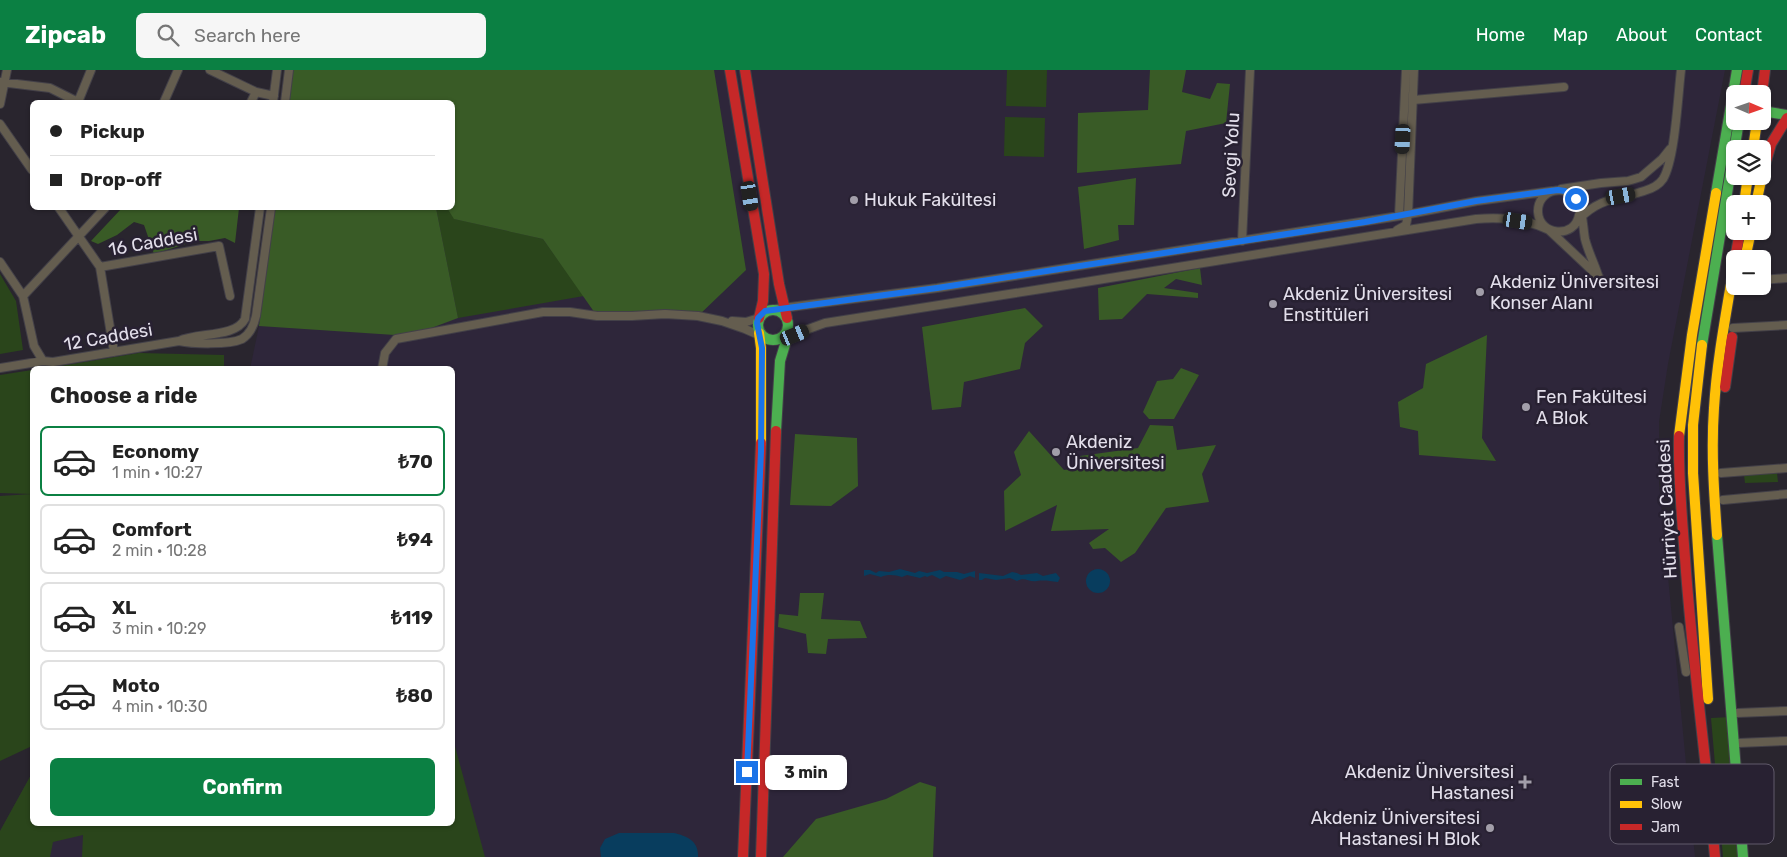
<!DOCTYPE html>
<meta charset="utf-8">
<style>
body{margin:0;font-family:Rubik,sans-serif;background:#f6f6f6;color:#222;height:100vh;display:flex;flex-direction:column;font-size:19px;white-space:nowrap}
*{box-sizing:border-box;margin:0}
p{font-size:16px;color:#767676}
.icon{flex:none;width:28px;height:28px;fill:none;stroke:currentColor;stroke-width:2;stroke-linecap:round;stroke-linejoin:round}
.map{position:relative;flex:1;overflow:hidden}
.side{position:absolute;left:30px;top:296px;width:425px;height:460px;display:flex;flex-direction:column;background:#fff;border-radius:8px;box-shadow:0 1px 4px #0004}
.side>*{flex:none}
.guide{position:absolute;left:30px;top:30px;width:425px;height:110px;border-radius:8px;box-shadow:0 1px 4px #0004;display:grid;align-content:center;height:110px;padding:0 20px;background:#fff}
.needle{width:32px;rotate:92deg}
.tools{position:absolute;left:1726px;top:15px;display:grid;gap:10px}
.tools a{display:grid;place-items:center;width:45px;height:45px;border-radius:8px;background:#fff;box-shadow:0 1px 4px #0004;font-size:25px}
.end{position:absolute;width:22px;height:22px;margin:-11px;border:6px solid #1a73e8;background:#fff;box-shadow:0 0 0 2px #fff}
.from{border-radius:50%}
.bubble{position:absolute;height:35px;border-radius:8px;background:#fff;box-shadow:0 1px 4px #0004;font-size:16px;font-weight:700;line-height:35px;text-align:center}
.car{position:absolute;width:15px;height:30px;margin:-15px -8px;border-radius:6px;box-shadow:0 0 4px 1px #0007;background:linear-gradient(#222 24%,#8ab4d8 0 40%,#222 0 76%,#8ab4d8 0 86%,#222 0)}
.guide b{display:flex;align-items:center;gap:18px;height:48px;font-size:19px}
.guide b+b{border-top:1px solid #e0e0e0}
.guide i{width:12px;height:12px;background:#222}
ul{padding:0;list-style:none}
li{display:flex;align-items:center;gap:15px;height:70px;margin:0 10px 8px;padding:0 10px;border:2px solid #e0e0e0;border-radius:8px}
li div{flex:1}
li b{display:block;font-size:19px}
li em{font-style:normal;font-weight:700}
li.selected{border-color:#0b8043}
li>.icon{width:45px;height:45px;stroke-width:1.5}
h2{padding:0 20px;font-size:22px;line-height:60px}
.primary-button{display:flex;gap:10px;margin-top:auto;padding:10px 20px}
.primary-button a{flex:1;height:58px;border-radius:8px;background:#0b8043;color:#fff;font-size:20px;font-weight:700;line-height:58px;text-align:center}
header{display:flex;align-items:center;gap:30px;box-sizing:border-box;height:70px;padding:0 25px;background:#0b8043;color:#fff}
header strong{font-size:24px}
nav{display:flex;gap:28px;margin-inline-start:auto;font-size:18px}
.search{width:350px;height:45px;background:#f6f6f6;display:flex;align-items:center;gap:12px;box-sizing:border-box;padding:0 18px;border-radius:8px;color:#767676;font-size:19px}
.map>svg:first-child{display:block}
.built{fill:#2e263a}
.green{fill:#2a451b}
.forest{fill:#395b26}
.water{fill:#083d5e}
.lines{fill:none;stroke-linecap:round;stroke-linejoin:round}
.street-casing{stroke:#434048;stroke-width:10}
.fast-casing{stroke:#434048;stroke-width:12}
.slow-casing{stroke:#434048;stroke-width:12}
.jam-casing{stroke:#434048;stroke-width:12}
.street{stroke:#645d4f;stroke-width:8}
.fast{stroke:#4caf50;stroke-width:10}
.slow{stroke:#ffc107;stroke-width:10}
.jam{stroke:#c62828;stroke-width:10}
.route{stroke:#1a73e8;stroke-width:6}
.poi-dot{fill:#a29ea9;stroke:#282132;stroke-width:2}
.labels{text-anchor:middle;stroke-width:5;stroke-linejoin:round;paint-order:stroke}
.street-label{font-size:18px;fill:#e3dfeb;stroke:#282132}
.poi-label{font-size:18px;fill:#e3dfeb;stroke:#282132;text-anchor:start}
.key{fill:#282132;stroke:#605a6a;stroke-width:1}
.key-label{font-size:14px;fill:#e3dfeb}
</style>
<header>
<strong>Zipcab</strong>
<div class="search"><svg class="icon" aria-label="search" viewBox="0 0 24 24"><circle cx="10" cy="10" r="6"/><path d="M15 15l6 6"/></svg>Search here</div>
<nav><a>Home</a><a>Map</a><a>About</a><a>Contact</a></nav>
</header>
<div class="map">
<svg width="1787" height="787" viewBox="0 0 1787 787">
<rect width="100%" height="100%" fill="#29252e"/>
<path class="built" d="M292,0H1725L1668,294L1659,352V413L1695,787H0V761L32,703V754H452V299H250L259,256L274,138H452V32Z"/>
<path class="green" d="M1007,0H1047L1046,37L1006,36Z
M1005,47L1045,48L1044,87L1004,86Z
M436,138H447L455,149L543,169L584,226L458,248Z
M0,204L16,231L23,280L0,284Z
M139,283L224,285V299H42Z
M32,300V676L0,691V426L32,424L0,423V305Z
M1777,403L1778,412L1745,413L1744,405Z
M1731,647L1739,787H1723L1711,648Z
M453,669L485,787H82L83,765L53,772L50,787H0V761L32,703V754H452Z"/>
<path class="forest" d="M292,0H714L746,200L698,246H597L543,169L454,149L447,138H452V32H287Z
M1150,0H1186L1182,22L1210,29L1217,13L1230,14L1226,53L1186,61L1181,94L1077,103L1078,43L1148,40Z
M1136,108L1134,155H1118L1119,170L1084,179L1078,117Z
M122,138H239L235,173L225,168L209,171H195L154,184L144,155L134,152L117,165L98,174L91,171Z
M274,138H436L458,248L410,266L259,256Z
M1200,198L1202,215L1176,209L1164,218L1198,223V228L1147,224L1122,249L1099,250L1098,218Z
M1025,238L1043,256L1025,273L1020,299L964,312L961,337L932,340L922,257Z
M1487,265L1482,368L1496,391L1419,385L1418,361L1400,357L1398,332L1423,318L1426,294Z
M1181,298L1199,305L1174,349H1149L1143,342L1157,311L1173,309Z
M1150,355L1173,356L1177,380L1216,375L1202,404L1209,432L1166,438L1135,483L1121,492L1105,478L1093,479L1089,473L1109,459L1051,461L1057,435L1005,461L1004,421L1021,405L1014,382L1029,361L1064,400L1078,398L1080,386L1138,378Z
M795,364L857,368L858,416L831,436L790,435Z
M800,523H824L821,549L860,551L867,568L828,569L826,584L808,583L806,564L778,557L779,544L798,546Z
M920,712L936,717L933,787H783L816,749L886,729Z"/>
<path class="water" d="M1086 511a12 12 0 1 1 24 0a12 12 0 1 1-24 0Z
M900,499L915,503L919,501L927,503L940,500L944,502H957L964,504L975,501V508L970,506L960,510L946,506L940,509L932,505L927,507L925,506L920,508L907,505L902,507C895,505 888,504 881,507L870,504L864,506V500H870L876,503L879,501L889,502Z
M1012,502L1017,503L1021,505L1037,503L1043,506L1056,503L1060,508L1058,512C1049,511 1045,510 1037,511C1029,513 1025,506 1017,511L1010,508L996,510L985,508L982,510H979V503L1003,506Z
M619,763H674C687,766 699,771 698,787H601L600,778L605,769Z"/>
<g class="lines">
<g class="street-casing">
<path id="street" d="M210,0L256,22L274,26
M0,12L50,18L78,32
M1413,30L1564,17
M78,32L91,0
M164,32L178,0
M251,32L256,22
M273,32L277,0
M285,32L289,0
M0,34L7,0
M0,54L32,100
M1561,119L1601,113L1628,111L1641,107L1662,89L1670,79
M59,138L100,197L114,282
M1579,145C1575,169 1539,166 1538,142C1537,119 1568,112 1578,132C1583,142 1583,158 1585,169C1588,181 1594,193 1598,205
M1399,146L1406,0
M1579,149C1601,127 1617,130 1644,121C1651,119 1659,115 1663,109C1675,90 1678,25 1681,0
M1397,160L1406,155L1408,145L1414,0
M1242,171L1250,0
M0,192L23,226L34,276L43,291L53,292L179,271C198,262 235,268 245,249L260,138
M100,197L219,176L230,226
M1762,210L1787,208
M23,226L105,138
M775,239L937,218L1399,146L1477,131L1552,121
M732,251L746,252L759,248
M1733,258L1787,255
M778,270L825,253L1054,217L1476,149C1500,147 1527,149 1549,160L1599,207
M179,271C193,274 229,275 242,269C250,264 254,255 256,246L271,138
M0,298L43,291
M382,299L385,283L396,269L543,242H570L597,246H632L665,244L698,246L722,251L745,259L761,266
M1721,403L1787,398
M1723,430L1787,424
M1679,557L1686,602
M1737,643L1787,641
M1738,673L1787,671"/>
</g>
<g class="fast-casing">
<path id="fast" d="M1762,41L1787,45
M1716,123L1737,0
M758 255a15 15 0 1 1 30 0a15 15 0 1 1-30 0Z
M1702,275L1739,51
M776,361L780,291L787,268L788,258
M1717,465L1743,787"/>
</g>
<g class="slow-casing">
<path id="slow" d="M1753,79L1757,51
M1744,134L1748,106
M1756,134L1762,106
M1745,189L1751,161
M759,263L761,278V373
M1702,275L1693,355V403L1708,629
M1679,366L1692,265L1716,123
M1717,465C1714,423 1711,381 1714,338C1717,289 1727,239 1735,190"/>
</g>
<g class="jam-casing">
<path id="jam" d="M730,0L764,204L763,231L759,248
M745,0L779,214L787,248
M1744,24L1748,0
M1762,24L1765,0
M1762,105L1771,74L1787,48
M1735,189L1740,161
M1725,317L1732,267
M1679,366C1678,407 1682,447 1685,488C1692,588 1706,687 1715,787
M743,787L761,373
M761,787L776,361"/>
</g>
<use href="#street" class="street"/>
<use href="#fast" class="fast"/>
<use href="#slow" class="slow"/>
<use href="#jam" class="jam"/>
</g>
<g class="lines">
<path class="route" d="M747,702L761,381L762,278L757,253L758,248L765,241L937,218L1365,152L1476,131L1558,120L1565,121L1576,129"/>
</g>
<g class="poi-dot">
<circle cx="854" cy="130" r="5"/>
<circle cx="1480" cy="222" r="5"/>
<circle cx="1273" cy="234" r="5"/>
<circle cx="1526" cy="337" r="5"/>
<circle cx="1056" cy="382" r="5"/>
<path d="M1522.5 704.5h5v5h5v5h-5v5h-5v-5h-5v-5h5z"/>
<circle cx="1490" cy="758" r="5"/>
</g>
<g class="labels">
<g class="street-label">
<text transform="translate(1231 85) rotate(-87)" y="6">Sevgi Yolu</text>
<text transform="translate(153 172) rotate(-10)" y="6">16 Caddesi</text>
<text transform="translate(108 267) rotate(-10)" y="6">12 Caddesi</text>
<text transform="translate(1667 439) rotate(-93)" y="6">Hürriyet Caddesi</text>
</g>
<g class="poi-label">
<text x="864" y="136">Hukuk Fakültesi</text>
<text x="1490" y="218">Akdeniz Üniversitesi<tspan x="1490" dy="21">Konser Alanı</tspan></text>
<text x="1283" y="230">Akdeniz Üniversitesi<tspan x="1283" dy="21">Enstitüleri</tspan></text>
<text x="1536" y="333">Fen Fakültesi<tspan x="1536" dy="21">A Blok</tspan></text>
<text x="1066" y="378">Akdeniz<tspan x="1066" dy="21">Üniversitesi</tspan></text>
<text x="1514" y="708" text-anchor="end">Akdeniz Üniversitesi<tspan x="1514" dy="21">Hastanesi</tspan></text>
<text x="1480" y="754" text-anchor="end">Akdeniz Üniversitesi<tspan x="1480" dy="21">Hastanesi H Blok</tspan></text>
</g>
</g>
<rect x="1610" y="694" width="164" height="80" rx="8" class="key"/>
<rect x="1620" y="709" width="22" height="6" fill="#4caf50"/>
<rect x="1620" y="731" width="22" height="7" fill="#ffc107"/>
<rect x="1620" y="754" width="22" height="6" fill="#c62828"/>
<g class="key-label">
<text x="1651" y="717">Fast</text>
<text x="1651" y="739">Slow</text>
<text x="1651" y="762">Jam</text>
</g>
</svg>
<div class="tools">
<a><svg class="needle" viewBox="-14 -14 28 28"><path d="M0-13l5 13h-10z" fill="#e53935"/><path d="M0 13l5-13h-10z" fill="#767676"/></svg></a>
<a><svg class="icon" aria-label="layers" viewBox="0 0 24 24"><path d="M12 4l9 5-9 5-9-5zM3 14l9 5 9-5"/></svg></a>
<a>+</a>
<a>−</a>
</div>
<i class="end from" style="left:1576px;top:129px"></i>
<i class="end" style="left:747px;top:702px"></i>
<div class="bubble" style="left:765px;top:685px;width:82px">3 min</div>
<i class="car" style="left:1403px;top:69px;rotate:183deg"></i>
<i class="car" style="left:750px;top:126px;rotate:171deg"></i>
<i class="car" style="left:1621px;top:126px;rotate:80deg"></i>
<i class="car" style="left:1518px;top:151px;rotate:99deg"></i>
<i class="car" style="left:795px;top:265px;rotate:68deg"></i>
<div class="guide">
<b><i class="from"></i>Pickup</b>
<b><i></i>Drop-off</b>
</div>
<section class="side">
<h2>Choose a ride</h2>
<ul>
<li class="selected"><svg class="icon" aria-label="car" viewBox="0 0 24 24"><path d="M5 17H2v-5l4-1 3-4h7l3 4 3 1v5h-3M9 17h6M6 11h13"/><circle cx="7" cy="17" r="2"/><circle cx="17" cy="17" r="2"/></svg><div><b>Economy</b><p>1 min · 10:27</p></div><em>₺70</em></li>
<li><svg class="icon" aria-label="car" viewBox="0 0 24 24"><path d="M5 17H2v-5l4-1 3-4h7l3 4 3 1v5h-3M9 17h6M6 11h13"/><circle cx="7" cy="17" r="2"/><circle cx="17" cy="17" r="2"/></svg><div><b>Comfort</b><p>2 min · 10:28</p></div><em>₺94</em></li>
<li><svg class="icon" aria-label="car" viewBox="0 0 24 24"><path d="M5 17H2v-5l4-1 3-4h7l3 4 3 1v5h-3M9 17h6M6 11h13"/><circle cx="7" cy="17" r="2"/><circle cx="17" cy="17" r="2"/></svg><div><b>XL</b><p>3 min · 10:29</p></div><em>₺119</em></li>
<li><svg class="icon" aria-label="car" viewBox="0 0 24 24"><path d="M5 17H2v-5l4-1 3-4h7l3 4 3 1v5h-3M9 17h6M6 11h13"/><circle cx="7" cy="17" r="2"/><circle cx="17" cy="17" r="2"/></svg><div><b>Moto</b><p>4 min · 10:30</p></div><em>₺80</em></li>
</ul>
<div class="primary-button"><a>Confirm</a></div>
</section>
</div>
